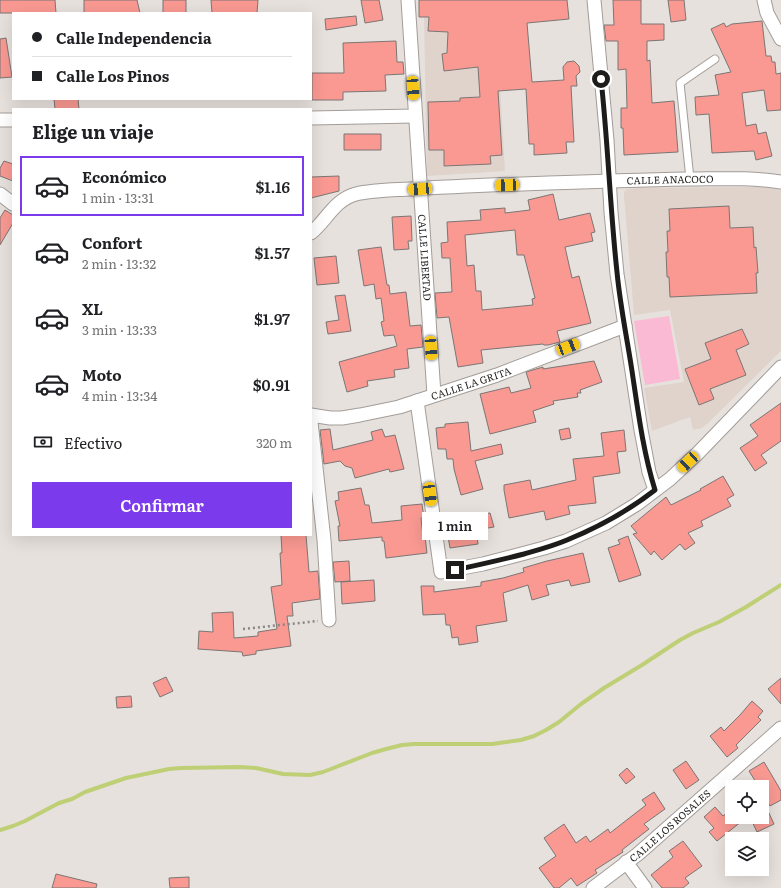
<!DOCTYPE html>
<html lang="es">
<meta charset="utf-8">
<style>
body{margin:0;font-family:Literata,serif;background:#f6f6f6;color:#202124;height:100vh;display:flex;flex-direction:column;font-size:15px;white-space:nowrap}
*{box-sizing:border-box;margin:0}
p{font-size:13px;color:#757577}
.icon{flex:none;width:22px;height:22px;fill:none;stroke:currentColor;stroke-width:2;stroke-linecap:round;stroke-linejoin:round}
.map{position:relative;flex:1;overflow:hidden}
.drawer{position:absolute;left:12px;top:108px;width:300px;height:428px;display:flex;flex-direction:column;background:#fff;border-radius:0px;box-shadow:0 4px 16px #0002}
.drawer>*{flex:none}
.banner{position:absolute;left:12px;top:12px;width:300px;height:88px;border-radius:0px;box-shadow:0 4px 16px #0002;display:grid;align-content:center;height:88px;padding:0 20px;background:#fff}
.controls{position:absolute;left:725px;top:780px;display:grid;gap:8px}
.controls a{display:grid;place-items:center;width:44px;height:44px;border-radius:0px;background:#fff;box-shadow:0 4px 16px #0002;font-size:20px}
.end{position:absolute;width:18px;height:18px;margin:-9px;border:5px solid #1e1c1a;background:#fff;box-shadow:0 0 0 2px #fff}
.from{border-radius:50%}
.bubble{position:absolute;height:28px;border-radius:0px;background:#fff;box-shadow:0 4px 16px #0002;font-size:13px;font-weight:600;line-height:28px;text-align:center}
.car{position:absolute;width:12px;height:24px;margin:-12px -6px;border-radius:5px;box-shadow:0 0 3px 1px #0007;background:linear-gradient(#f5c518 24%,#345 0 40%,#f5c518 0 76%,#345 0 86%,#f5c518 0)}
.banner b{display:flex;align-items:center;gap:14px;height:38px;font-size:15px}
.banner b+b{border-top:1px solid #e0e0e0}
.banner i{width:10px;height:10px;background:#202124}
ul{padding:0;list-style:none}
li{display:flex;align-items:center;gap:12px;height:60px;margin:0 8px 6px;padding:0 12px;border:2px solid transparent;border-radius:0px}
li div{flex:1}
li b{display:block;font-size:15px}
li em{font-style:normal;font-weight:600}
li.current{border-color:#7c3aed}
li>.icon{width:36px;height:36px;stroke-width:1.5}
h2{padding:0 20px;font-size:18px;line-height:48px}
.pay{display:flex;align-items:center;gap:10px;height:44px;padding:0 20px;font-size:15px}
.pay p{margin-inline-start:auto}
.button{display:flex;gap:8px;margin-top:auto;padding:8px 20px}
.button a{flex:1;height:46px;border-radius:0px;background:#7c3aed;color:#fff;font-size:16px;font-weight:600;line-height:46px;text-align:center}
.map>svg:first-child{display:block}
.built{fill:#e0d3cb}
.green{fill:#fbbad3}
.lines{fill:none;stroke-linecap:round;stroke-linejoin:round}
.stream{stroke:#becf76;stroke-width:4}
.building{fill:#f99992;stroke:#7c7574;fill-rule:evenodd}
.service-casing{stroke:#a39d99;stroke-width:9}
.minor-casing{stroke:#a39d99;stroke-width:15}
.path{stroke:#8a8683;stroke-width:2.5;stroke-dasharray:2 3;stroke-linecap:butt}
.service{stroke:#fff;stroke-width:7}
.minor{stroke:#fff;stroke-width:13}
.route{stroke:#1e1c1a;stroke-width:5}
.labels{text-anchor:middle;stroke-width:3;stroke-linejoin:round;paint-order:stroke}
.street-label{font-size:10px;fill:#1e1c1a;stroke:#e7e1dd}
</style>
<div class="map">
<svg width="781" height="888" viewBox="0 0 781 888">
<rect width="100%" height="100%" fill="#e7e1dd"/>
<path class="built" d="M429,15L496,18L505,171L427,176L424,17H429Z
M754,187H764L781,190V351L707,424L702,428L693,430L690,417L652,431L644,388L684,382L670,310L634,315L624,196V192L627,189L639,188Z"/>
<path class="green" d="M669,316L680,379L645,385L634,321Z"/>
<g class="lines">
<path class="stream" d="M0,830L13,826L25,821L59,803L72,799L85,792L126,778L169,769L181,768L240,767L256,768L283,774L310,775L323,772L336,767L372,753L386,749L402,745L414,744H492L521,740L534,736L546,730L559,722L581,704L604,688L642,665L680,640L693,633L719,622L746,607L781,585"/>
</g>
<path class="building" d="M0,0H55L56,13H0Z
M84,0H137L140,13H84Z
M163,0H186V13H163Z
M211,0H258L257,13H212Z
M361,0H379L383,20L365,23Z
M419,0H567L569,19L527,23L532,82L564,80L563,67L567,62L574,61L579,66L580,72L576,76L577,86H571L574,142H566L567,153L534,155V144H529L526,89L498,91L502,155L490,156L491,164L444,166V150H429L428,102L460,101V98L480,97L478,67L444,71L442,54L447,53L448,32L428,31L429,17H419Z
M613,0H641V24H664V40L647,41V61L650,60L652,103L674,101L678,152L624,155L623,128H621V108H627L626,69L618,70V41H606L604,25H614Z
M668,0H684L686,20L671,22Z
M356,16L357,25L326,30L325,19Z
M762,21L766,56H771L772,62H775L776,74L781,73V110L767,111L764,90L742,93L746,126L756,124L758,134L766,132L772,156L756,160L754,151L712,153L709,114L696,115L695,97L719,95L715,75L731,72L711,29L724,23L726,27L732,24Z
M6,38L12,77L0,78V39Z
M396,41L397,62H403L404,74L385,75L386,91L343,92V100H312V73H344L343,43Z
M54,99H78L79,109H55Z
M344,134H381V150H344Z
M4,161L13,164V181L0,176V168Z
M339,176V191L311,198V177Z
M553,194L559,220L590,213L595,232L591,233L593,241L565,247L572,278L579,276L591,323L557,331L560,342L548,345H544L543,344L481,350L483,363L458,367L449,317L437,318L435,293L452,292L450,258H442L441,243L448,242L447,222L481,220L480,210L505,208V213L530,210L528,200ZM515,230L517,255H524L535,298L532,299L533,305L482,310L481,291H476L474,265L467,266L465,235Z
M729,206L730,228L753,227L754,248L756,247L758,273H756L757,293L670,297L669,277H667L666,252H668L667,231H670L669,209Z
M5,210L13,215V223L0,245V218Z
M411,216L412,241H408L409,249L394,250L392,217Z
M381,247L387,285H389L390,294L406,292L410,326L421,325L423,347L407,349L409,368L394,370L395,377L367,381L368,386L347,392L339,362L397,346L394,335L384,336L381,322L384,321L381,298L376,299L374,284L364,286L358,250Z
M336,256L339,283L317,285L314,258Z
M345,295L351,331L328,334L326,322L339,320L335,296Z
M742,329L749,344L736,350L746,375L710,389L714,399L699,405L685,369L711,359L705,343Z
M594,361L602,382L580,390L581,393H577L578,397L553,401L554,404L533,411L536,422L490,434L480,394L509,387L511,393L531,388L526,372L543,367V369Z
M781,403V441L761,455L767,463L755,471L740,448L758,436L750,425Z
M468,422L471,451L501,444L503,454L475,461L483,489L461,495L454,469L453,459H447L446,449H438L436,428L445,427V424Z
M569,428L571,438L561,440L559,430Z
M330,429L333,450L373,440L371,432L382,429L385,437L395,435L404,469L390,472L389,469L355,478L352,468L345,466L340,461L324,464L320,430Z
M624,430L626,451L617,452L620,473L593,477L596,503L568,506L570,514L546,520L544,511L509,518L504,490V485L530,480L532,490L576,480L573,459L604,456L601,433Z
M723,476L734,495L727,499L731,506L701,521L703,526L688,533L695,543L685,550L680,544L662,560L654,551L651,555L633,534L637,533L631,526L666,497L671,505L701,490L700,489Z
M361,488L365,505H369L372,523L402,520L401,506L422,504L424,518H421L423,536H425L427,553L386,558L384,541H382V537L339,541L338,526H340L335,501L339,500L338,492Z
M490,513L494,527L476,530L478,544L450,548L445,520Z
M281,535H306L309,572L318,571L320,599L292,603L293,616H287L291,646L256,651V654L243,656L242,652L198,649L199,631L213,632L212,613L233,612L234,638L258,636V632L277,629L271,587L282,585L280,553H282Z
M628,536L641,575L619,582L608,548L620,544L618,540Z
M583,553L590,582L571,586L569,580L546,585L549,595L532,600L528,585L503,593L507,621L476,626L478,642L459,645L458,637L452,638L450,625H446L445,614L423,615L421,586H434V592L481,586V582L503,578L524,572L523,568L547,561Z
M349,561L350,581L335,582L333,562Z
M374,580L375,601L342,604L341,582Z
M166,677L173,691L160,697L153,683Z
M781,678V704L768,689Z
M131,696L132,707L117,708L116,697Z
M752,701L763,711L758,717L761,720L736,745L738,748L727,757L710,736L721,727L724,731L740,715Z
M686,761L699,780L686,789L673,770Z
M764,762L781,791V800L770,806L762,792V787H759L749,771Z
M627,768L635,777L626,784L619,775Z
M654,792L665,809L644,824L649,829L622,850L623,852L595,870L597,873L577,886L571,878L559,888H554L539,868L556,856L544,838L564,824L576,843L586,836L590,842L608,829L610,833L646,805L642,800Z
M762,798L774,824L757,832L750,817H762Z
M715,807L723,816L732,809V817H747L717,841L709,832L714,828L704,817Z
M683,841L702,866L685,878L689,883L683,888H662L651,875L673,857L669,851Z
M56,874L97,884L96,888H52Z
M189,877V888H170L169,878Z"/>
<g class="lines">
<g class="service-casing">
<path id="service" d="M690,179L680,83L715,59"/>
</g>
<g class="minor-casing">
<g id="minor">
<path id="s1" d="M408,0L434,395"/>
<path d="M594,0L607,140L611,212L617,274L641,430L649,472L655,490"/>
<path d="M764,0L767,13L781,39"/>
<path d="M311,118L415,116"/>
<path d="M0,120H13"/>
<path d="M0,194L13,204"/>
<path id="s2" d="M311,233C327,220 334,200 356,194C373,190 392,190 410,189C447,187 484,185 522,184C577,182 632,180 688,179C719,179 750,177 781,182"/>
<path d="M417,401L441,572L483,564L514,556L544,548L566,541L606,523L637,504L670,479L698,453L781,367"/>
<path id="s3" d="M311,415L330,418H342L360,415L399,407L497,375L625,326"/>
<path d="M311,422L324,540L329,620"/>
<path d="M626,862L645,888"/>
<path id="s4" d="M593,888L638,854L781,728"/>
</g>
</g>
<path class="path" d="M243,629L318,621"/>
<use href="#service" class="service"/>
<use href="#minor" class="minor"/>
</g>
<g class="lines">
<path class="route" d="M455,570C478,565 501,560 524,554C538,550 553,546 567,540C599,527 628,511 655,490C643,451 638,411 632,371C627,338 620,305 617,272C610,208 608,143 601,79"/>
</g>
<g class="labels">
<g class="street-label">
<text dy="4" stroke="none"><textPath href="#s2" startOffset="375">CALLE ANACOCO</textPath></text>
<text dy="4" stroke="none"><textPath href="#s1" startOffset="258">CALLE LIBERTAD</textPath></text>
<text dy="4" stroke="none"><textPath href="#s3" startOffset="165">CALLE LA GRITA</textPath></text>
<text dy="4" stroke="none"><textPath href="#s4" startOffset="99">CALLE LOS ROSALES</textPath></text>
</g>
</g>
</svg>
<div class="controls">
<a><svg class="icon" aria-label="locate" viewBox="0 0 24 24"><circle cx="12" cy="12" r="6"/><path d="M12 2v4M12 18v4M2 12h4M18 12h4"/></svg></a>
<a><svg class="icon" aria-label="layers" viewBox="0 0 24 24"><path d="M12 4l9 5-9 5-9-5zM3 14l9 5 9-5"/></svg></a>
</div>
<i class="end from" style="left:601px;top:79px"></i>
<i class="end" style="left:455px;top:570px"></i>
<div class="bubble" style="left:422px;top:512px;width:66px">1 min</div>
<i class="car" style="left:413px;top:88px;rotate:176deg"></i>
<i class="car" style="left:507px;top:185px;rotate:268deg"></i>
<i class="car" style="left:420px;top:189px;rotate:266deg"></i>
<i class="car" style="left:568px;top:347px;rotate:69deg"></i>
<i class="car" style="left:431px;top:348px;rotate:176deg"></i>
<i class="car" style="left:688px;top:462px;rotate:227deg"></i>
<i class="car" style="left:430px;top:494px;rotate:172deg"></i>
<div class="banner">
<b><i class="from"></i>Calle Independencia</b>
<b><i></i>Calle Los Pinos</b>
</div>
<section class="drawer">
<h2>Elige un viaje</h2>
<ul>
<li class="current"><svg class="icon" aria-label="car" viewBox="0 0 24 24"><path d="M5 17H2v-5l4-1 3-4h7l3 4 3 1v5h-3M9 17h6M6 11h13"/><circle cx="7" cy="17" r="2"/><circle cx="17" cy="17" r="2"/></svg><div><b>Económico</b><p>1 min · 13:31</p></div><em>$1.16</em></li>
<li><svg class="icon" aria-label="car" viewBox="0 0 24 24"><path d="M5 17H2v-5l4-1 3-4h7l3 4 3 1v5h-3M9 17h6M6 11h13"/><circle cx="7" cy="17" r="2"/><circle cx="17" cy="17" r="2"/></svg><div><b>Confort</b><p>2 min · 13:32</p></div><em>$1.57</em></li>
<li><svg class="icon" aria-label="car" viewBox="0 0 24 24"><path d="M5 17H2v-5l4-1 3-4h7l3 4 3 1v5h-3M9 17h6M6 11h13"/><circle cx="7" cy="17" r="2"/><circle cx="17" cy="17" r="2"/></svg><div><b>XL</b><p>3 min · 13:33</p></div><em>$1.97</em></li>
<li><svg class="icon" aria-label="car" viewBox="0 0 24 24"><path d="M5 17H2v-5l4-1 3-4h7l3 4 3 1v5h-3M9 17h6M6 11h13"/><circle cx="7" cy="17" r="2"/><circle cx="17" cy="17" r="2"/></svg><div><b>Moto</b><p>4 min · 13:34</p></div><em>$0.91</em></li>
</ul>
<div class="pay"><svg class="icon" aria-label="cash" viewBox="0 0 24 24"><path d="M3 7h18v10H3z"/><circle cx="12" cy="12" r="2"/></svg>Efectivo<p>320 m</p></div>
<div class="button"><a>Confirmar</a></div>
</section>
</div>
